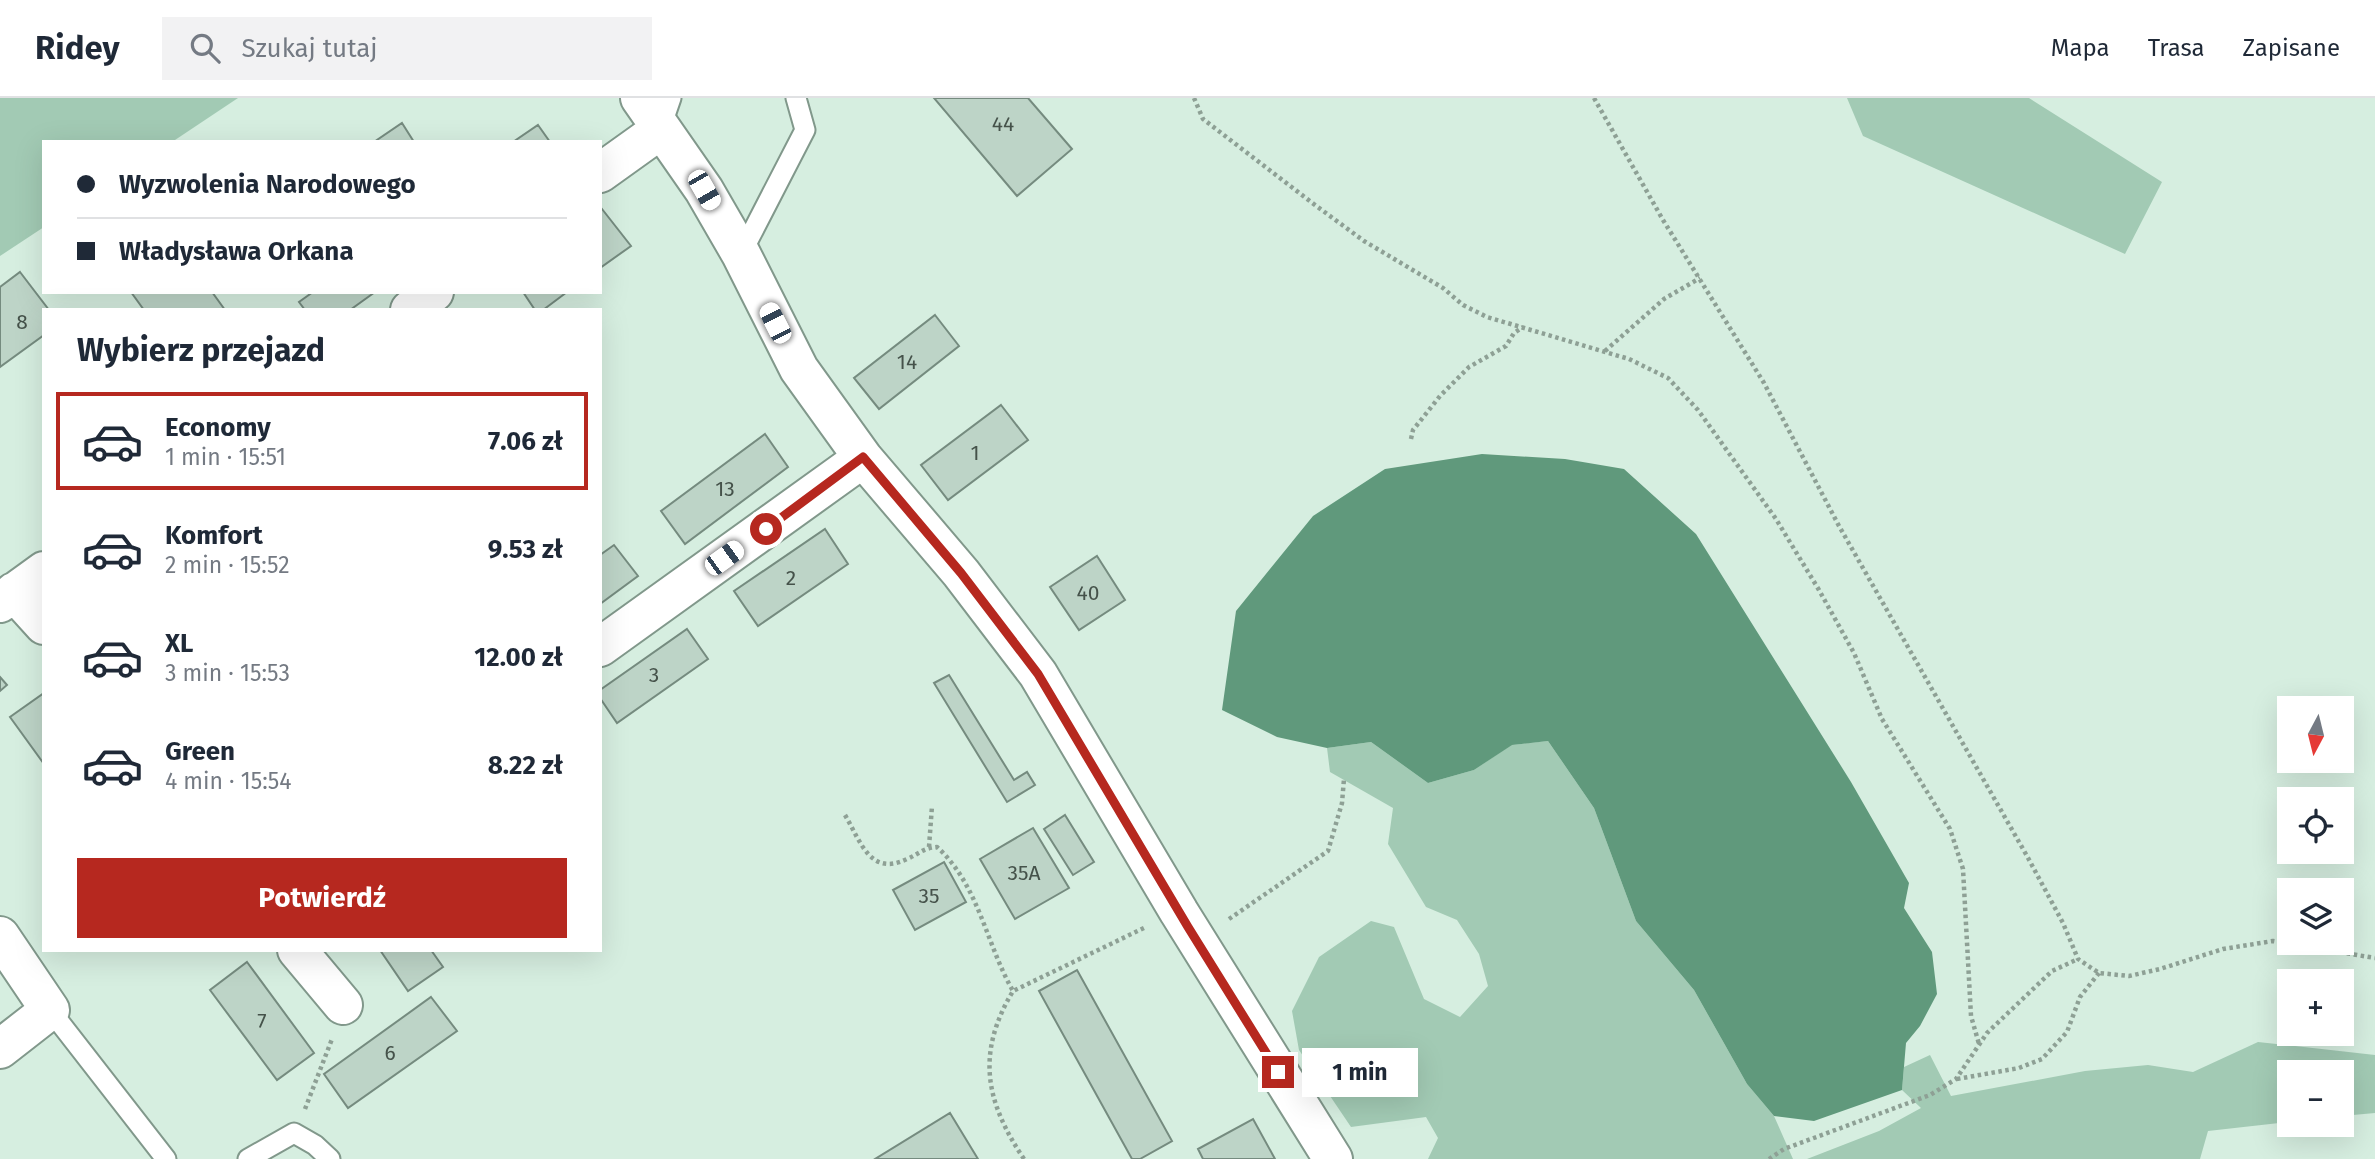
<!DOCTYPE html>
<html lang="pl">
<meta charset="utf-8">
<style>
body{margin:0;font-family:"Fira Sans",sans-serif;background:#f2f2f3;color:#1f2937;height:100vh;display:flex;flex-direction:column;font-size:26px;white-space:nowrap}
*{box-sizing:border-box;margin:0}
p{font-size:23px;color:#747a83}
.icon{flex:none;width:38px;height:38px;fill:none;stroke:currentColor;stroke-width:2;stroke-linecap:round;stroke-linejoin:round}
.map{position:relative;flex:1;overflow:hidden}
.side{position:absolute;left:42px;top:210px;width:560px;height:644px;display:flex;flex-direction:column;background:#fff;border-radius:0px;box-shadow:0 7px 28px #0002}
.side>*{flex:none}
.hud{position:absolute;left:42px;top:42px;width:560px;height:154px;border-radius:0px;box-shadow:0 7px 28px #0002;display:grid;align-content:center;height:154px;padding:0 35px;background:#fff}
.needle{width:46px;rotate:187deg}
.fabs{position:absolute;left:2277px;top:598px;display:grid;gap:14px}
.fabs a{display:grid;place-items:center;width:77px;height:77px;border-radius:0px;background:#fff;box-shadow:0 7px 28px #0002;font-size:35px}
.end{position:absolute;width:32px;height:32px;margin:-16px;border:9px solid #b6281f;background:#fff;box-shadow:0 0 0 4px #fff}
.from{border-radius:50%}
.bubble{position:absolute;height:49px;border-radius:0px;background:#fff;box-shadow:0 7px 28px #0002;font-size:23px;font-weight:700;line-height:49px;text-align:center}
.car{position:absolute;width:21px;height:42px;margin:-21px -10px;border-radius:9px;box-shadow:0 0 5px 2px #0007;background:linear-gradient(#fff 24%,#345 0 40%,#fff 0 76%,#345 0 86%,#fff 0)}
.hud b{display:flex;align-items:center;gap:24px;height:66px;font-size:26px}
.hud b+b{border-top:2px solid #e0e1e3}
.hud i{width:18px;height:18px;background:#1f2937}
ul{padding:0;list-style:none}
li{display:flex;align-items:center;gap:21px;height:98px;margin:0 14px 10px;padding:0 21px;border:4px solid transparent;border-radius:0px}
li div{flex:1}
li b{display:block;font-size:26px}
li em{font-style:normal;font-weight:700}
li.active{border-color:#b6281f}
li>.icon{width:63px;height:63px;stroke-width:1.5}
h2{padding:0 35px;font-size:32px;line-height:84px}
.primary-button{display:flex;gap:14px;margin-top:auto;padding:14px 35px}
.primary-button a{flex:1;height:80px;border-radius:0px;background:#b6281f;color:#fff;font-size:28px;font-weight:700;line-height:80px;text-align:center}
header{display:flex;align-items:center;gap:42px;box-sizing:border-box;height:98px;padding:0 35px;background:#fff;border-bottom:2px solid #e0e1e3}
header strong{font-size:33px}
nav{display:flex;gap:38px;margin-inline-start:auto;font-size:24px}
.search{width:490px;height:63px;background:#f2f2f3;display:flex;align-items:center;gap:18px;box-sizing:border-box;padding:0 24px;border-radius:0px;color:#747a83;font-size:26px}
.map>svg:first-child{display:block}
.green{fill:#a2cab4}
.water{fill:#60997c}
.building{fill:#bdd4c7;stroke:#758b7f;stroke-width:2}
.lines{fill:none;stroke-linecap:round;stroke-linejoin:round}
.lane-casing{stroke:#81988b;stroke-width:23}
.street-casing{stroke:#81988b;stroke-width:42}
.path{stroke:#8ea095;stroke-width:4.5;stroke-dasharray:3.5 3.5;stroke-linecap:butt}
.lane{stroke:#fff;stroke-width:19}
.street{stroke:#fff;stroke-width:38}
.route{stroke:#b6281f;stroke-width:9}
.labels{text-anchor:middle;stroke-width:5;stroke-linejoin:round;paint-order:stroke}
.number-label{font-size:21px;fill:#45524a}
</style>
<header>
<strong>Ridey</strong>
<div class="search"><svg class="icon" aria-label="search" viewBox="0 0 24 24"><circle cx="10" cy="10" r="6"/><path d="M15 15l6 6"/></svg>Szukaj tutaj</div>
<nav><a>Mapa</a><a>Trasa</a><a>Zapisane</a></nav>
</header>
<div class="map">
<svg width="2375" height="1061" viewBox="0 0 2375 1061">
<rect width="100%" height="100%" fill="#d6eee0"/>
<path class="green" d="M0,0H238L172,44H44V129L0,158Z
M1847,0H2029L2162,84L2125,156L1863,38Z
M1548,643L1594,710L1636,823L1694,892L1747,986L1774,1018L1793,1061H1428L1438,1040L1426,1019L1351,1029L1299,952L1292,913L1319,859L1371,823L1394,829L1424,901L1460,919L1488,888L1479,856L1457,822L1426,809L1388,746L1393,710L1330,674L1327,650L1371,644L1428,685L1474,672L1511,647Z
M2258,944L2375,957V1015L2342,1018V975H2289V1024L2208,1033L2200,1061H1807L1879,1033L1921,1010L1902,992L1904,969L1930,957L1951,998L2085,973L2148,967L2193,974Z"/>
<path class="water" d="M1482,356L1565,361L1624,371L1696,436L1851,684L1909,785L1904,810L1932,854L1937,896L1920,928L1906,945L1902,992L1814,1023L1774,1018L1747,986L1694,892L1636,823L1594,710L1548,643L1512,647L1474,672L1428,685L1371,644L1327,650L1277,639L1222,612L1236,513L1313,418L1385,371Z"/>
<path class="building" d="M934,0H1028L1072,51L1017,98Z
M402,25L414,44H374Z
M538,27L550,44H513Z
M602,111L631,148L600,170V112Z
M20,174L49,212H44V237L0,269V189Z
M131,194H212L225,212H144Z
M313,194H375L350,212H305L299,204Z
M523,194H567L543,212H535Z
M935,217L959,248L879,311L854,280Z
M1001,307L1028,342L948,402L921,367Z
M765,336L788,369L685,446L661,413Z
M825,431L848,466L758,528L734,493Z
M614,447L638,478L600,506V457Z
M1097,458L1125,502L1079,532L1050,489Z
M687,531L708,561L617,625L600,600V592Z
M949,577L1014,682L1027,674L1035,687L1007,704L934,585Z
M0,579L7,587L0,593Z
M44,595V666L10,619Z
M1065,717L1094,764L1073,777L1044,731Z
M1033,730L1069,790L1015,821L980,761Z
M944,764L966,804L915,832L893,792Z
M380,852H431L443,869L408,893Z
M247,864L314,955L277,982L210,892Z
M1077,872L1172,1043L1140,1061H1132L1039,893Z
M431,899L457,933L348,1010L324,976Z
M950,1015L978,1061H875Z
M1253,1021L1275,1061H1203L1198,1051Z"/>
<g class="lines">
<g class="lane-casing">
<path id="lane" d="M660,32L671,0
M741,156L805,32L796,0
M50,912L166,1061
M248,1061L294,1035L315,1047L330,1061"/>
</g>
<g class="street-casing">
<path id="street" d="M640,0L704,92L741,156L799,271L863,360L961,475L1038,576L1179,814L1333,1061
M600,75L660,32
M410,212L434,194
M14,494L44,527
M0,505L44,473
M600,549L863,360
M0,838L50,912L0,951
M297,852L343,907"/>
</g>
<path class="path" d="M1194,0L1203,21L1315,107L1364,143L1443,190L1463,207L1487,219L1629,261L1668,280L1698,312L1776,421L1819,492L1854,555L1882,621L1950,731L1963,771L1971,918L1979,946
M1594,0L1663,122L1764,285L1839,428L2027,758L2063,825L2078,861L2099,875L2129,878L2160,871L2223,851L2273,843L2375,860
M1605,253L1664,201L1700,180
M1411,341L1413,332L1440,298L1469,269L1506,248L1514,235L1523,229
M845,717C861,744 870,779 907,761C919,756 923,750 937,749C979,787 986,846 1013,893
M929,749L932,708
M1229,821L1328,753L1342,705L1344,681
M1957,981L2019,970L2042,961L2067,934L2080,899L2099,875
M305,1011L332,941
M1024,1061C985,1003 976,955 1013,893L1146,829
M1769,1061L1784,1051L1930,997L1956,981L1987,935L2052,873L2078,861"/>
<use href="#lane" class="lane"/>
<use href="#street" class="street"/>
</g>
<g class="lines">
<path class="route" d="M766,431L863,359L961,475L1038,576L1188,829L1278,974"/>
</g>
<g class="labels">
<g class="number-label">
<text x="1003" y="33">44</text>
<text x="22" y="231">8</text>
<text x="907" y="271">14</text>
<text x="975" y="362">1</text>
<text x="725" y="398">13</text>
<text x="791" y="487">2</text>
<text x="1088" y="502">40</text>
<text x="654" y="584">3</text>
<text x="1024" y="782">35A</text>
<text x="929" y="805">35</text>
<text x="262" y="930">7</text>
<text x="390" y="962">6</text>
</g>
</g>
</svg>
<div class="fabs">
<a><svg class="needle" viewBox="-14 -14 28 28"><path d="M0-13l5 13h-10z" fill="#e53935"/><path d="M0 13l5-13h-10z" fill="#747a83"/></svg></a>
<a><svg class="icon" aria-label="locate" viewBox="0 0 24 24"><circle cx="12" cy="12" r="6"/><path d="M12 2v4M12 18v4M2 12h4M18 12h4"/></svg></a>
<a><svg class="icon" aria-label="layers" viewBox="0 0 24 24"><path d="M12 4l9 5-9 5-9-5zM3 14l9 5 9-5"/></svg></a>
<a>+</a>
<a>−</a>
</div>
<i class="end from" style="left:766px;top:431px"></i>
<i class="end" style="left:1278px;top:974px"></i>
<div class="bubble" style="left:1302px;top:950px;width:116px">1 min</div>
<i class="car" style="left:704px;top:92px;rotate:150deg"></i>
<i class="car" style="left:775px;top:225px;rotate:333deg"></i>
<i class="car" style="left:724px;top:460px;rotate:54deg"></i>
<div class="hud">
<b><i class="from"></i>Wyzwolenia Narodowego</b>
<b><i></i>Władysława Orkana</b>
</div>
<section class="side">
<h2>Wybierz przejazd</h2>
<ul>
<li class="active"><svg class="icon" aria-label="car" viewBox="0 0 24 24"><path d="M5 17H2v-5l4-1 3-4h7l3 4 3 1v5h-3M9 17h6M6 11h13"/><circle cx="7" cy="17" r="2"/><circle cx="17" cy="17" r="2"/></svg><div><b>Economy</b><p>1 min · 15:51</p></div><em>7.06 zł</em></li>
<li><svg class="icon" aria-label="car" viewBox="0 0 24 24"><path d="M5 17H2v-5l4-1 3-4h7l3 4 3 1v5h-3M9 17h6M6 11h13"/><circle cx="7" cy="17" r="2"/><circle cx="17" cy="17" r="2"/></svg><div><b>Komfort</b><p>2 min · 15:52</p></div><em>9.53 zł</em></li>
<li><svg class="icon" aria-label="car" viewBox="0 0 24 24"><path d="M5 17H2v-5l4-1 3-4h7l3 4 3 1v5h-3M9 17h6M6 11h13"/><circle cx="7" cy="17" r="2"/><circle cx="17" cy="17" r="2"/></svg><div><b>XL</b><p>3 min · 15:53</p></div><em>12.00 zł</em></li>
<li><svg class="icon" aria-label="car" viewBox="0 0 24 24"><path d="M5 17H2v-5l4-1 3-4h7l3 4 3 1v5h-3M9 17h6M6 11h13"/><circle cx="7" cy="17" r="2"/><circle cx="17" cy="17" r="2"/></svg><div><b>Green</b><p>4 min · 15:54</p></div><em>8.22 zł</em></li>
</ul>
<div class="primary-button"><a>Potwierdź</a></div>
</section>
</div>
